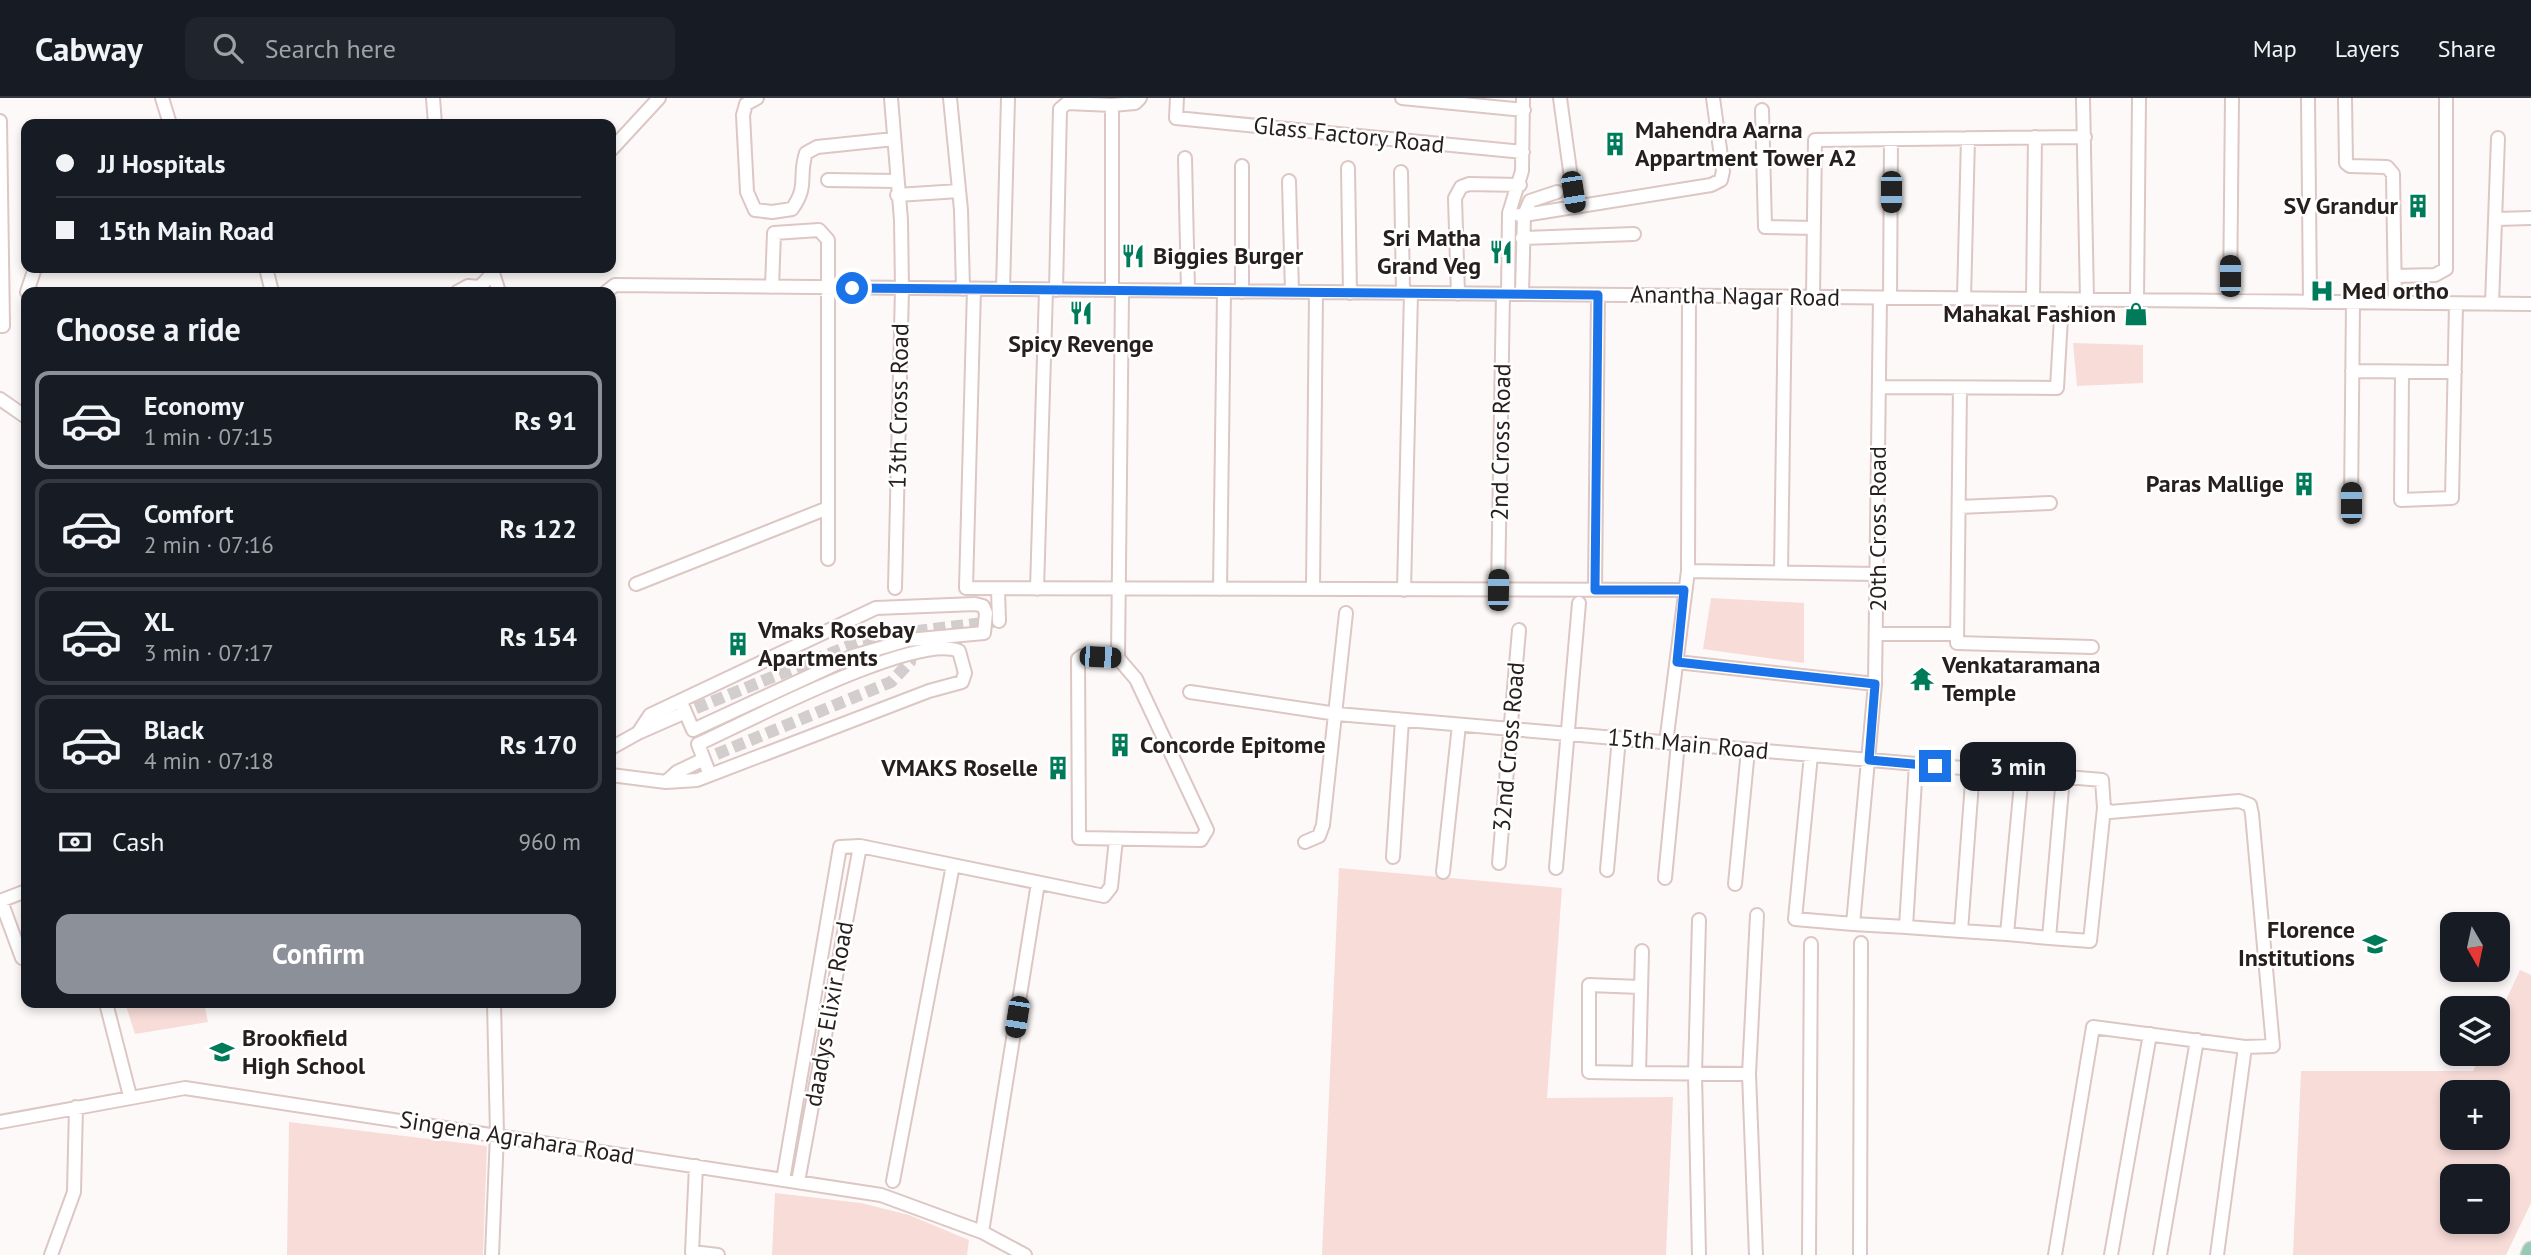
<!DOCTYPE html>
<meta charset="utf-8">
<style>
body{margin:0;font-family:"PT Sans",sans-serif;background:#20242c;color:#f1f3f6;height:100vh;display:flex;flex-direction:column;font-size:26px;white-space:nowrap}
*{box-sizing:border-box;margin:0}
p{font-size:23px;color:#9ea1a6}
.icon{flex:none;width:38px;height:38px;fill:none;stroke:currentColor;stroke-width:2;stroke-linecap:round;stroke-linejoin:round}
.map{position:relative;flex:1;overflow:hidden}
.sheet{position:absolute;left:21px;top:189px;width:595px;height:721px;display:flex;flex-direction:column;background:#171b24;border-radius:14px;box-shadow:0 4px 10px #0003}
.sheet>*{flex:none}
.top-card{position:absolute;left:21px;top:21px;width:595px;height:154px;border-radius:14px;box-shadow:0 4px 10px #0003;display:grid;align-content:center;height:154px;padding:0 35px;background:#171b24}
.needle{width:46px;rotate:171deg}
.tools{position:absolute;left:2440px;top:814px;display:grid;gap:14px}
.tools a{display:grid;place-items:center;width:70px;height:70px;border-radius:14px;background:#171b24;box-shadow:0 4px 10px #0003;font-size:35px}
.end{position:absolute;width:32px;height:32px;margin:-16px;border:9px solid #1a73e8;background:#fff;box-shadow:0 0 0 4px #fff}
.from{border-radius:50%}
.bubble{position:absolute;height:49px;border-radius:14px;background:#171b24;box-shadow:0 4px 10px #0003;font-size:23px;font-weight:600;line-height:49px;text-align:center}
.car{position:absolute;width:21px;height:42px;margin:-21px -10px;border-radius:9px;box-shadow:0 0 5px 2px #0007;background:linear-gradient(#222 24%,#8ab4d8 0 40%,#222 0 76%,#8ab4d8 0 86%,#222 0)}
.top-card b{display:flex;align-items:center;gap:24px;height:66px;font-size:26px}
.top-card b+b{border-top:2px solid #363941}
.top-card i{width:18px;height:18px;background:#f1f3f6}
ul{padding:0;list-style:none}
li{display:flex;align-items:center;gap:21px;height:98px;margin:0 14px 10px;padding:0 21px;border:4px solid #363941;border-radius:14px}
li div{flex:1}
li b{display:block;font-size:26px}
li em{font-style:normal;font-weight:600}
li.on{border-color:#8c9099}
li>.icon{width:63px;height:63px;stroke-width:1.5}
h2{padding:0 35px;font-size:32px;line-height:84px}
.pay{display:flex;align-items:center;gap:18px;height:77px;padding:0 35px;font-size:26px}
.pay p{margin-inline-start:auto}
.cta{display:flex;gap:14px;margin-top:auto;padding:14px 35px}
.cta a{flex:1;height:80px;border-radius:14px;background:#8c9099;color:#fff;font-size:28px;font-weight:600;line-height:80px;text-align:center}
header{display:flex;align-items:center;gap:42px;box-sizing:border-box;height:98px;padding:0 35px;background:#171b24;border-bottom:2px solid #363941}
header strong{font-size:33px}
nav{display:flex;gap:38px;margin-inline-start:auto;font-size:24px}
.search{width:490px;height:63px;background:#20242c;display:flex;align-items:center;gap:18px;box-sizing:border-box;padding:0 24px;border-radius:14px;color:#9ea1a6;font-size:26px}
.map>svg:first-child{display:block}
.green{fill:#f7dcd8;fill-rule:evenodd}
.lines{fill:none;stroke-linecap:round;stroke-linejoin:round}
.minor-tunnel{stroke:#d3cdcd;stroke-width:12;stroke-dasharray:12 6;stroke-linecap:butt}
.minor-casing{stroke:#dcc7c4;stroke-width:16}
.major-casing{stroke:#d8d7d6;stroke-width:19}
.minor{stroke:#fff;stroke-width:12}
.major{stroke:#95cab6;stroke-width:16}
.route{stroke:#1a73e8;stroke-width:9}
.labels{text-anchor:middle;stroke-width:5;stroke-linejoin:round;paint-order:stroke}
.poi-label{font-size:24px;font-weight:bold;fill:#261f1e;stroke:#fff;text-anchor:start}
.street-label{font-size:24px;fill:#261f1e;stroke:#fff}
</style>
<header>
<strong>Cabway</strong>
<div class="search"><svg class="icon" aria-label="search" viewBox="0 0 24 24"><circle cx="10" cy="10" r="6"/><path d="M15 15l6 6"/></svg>Search here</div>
<nav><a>Map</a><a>Layers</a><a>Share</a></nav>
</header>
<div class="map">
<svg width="2531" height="1157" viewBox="0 0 2531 1157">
<rect width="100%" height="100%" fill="#fef9f9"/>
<path class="green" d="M2073,245L2143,247V285L2077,288Z
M1711,500L1804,505V565L1703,551Z
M1339,770L1562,790L1547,1000L1673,999L1666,1157H1322Z
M2520,872L2531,877V1105L2506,1157H2293L2301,973H2473L2481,956H2497V921ZM2497,994V1040H2452V994ZM2497,1078V1124H2452V1078Z
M125,905H204L208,924L135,936Z
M289,1024L487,1048L483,1157H287Z
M775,1095L861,1105L909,1117L969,1142L967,1157H772Z"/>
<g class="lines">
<path class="minor-tunnel" d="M679,617L859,544L909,534L999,523
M700,663L891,584L910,564L913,547"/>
<g class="minor-casing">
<path id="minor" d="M162,0L170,26
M433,0L435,26
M757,0L746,6L743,17L747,94L755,112L772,114L792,111C809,87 798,79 806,55L817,49L894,41
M891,0L901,122L902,190L895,490
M950,0L961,112L963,191
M1177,0L1176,20L1523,54
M1402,0L1524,12
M1560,0L1575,109
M2083,0L2087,202
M2308,0L2310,204
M2345,0L2346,65L2350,68L2387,69L2393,76L2395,205
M1762,12L1765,129L1814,130
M0,23L3,228H0
M611,52L659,0
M1185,60L1188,193
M1242,68V194
M1348,70L1350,195
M1401,74L1403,195
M828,82L896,83
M1289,83L1292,194
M897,97L959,93
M1519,117H1524L1530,103L1557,94
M2496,121L2531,120
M1522,140L1634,136
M266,170L272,194
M2395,178L2435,177L2446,171V0
M772,189L774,135L819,132L828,142V461
M974,191L966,490L1684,492
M1003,191L1008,0
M1056,192L1060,11L1067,5L1112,7
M1112,192V7L1135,5L1140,0
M27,194L35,170
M457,194L468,188L480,189
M475,194L493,175L499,194
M606,194L615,187L2531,206
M1458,196L1455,100L1461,89L1469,86L1520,87
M1508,196L1509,115L1522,73L1523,0
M1522,196L1524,117L1711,87L1721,82L1723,73L1713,0
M1813,199L1815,42L2085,39
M1890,200L1891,41
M1964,201L1968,40
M2033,201L2035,39
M2137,202L2139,0
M2230,203L2232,0
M2492,206L2498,40
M2352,273L2455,274
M2402,274L2401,402L2452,400L2456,206
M1879,289L2057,290L2062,202
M1960,290L1957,545L2092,549
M0,301L26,319
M2351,405L2353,205
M1959,409L2050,405
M1688,473L1877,476
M1781,474L1785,199
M636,486L828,410
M1037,491L1046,192
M1220,491L1224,194
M1313,491L1316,194
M998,492L999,523
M1404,492L1411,195
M1498,492L1503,196
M1595,492L1598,197
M1877,536H1953
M1118,560L1082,558L1078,561L1079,740L1201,742L1207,732L1136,581L1118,560L1122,193
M1677,564L1875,586
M1190,594L1337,616L2102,682L2104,710L2110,714L2239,703L2250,707L2252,716L2273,948L2245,949
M638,635L679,617
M1666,645L1688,473L1689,198
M611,650L638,635L650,617L876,510L975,506L983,508L986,515L984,535L908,542L853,558L693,632L681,604
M1811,657L1795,821L1853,826L1875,586L1880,200
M611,677L666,684L697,682L929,593L962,584L965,575L959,553C916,534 745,625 698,646L710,677
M666,684L677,674L700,663
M1305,744L1319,738L1323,727L1346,515
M1393,759L1402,622
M1499,765L1519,532
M1556,770L1579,505
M1607,772L1619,640
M1443,774L1459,627
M1665,780L1678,645
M1735,786L1748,652
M0,803L26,793
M1,803L22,860
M1853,826L1906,829L1916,666
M1906,829L1961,833L1973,671
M1961,833L2007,836L2022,675
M2007,836L2049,840L2063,679
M2049,840L2090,843L2104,710
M1642,853L1639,975L1749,976
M106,905L130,998
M1639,975L1589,974V887L1640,889
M0,1024L185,990L881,1097L982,1134L1025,1157
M696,1068L692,1154L718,1157
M783,1082L840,749L860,748L1104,798L1111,789L1116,741
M893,1083L953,767
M798,1084L860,748
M982,1134L1038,785
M51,1157L74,1094L76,1009
M492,1157L497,1036L494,905
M1699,1157L1695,976L1699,822
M1756,1157L1749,976L1757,817
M1809,1157L1811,846
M1860,1157L1861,845
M2055,1157L2093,929L2245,949L2217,1157
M2111,1157L2150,936
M2160,1157L2197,942"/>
</g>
<g class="major-casing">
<path id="major" d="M2529,1157L2531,1152"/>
</g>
<use href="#minor" class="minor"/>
<use href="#major" class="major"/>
</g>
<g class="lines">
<path class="route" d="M852,190L1598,197L1595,492H1684L1677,564L1875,586L1869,662L1935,668"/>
</g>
<defs>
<g id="building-bare" transform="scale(1.89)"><path d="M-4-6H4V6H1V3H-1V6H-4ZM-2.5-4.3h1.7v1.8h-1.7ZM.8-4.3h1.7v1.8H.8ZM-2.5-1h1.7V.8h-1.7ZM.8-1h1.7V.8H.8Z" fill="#007b59" stroke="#fff" stroke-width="2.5" paint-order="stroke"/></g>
<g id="restaurant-bare" transform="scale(1.89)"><path d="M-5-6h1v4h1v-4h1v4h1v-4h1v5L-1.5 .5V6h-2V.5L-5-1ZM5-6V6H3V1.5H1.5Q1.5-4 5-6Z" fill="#007b59" stroke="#fff" stroke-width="2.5" paint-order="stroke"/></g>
<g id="hospital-bare" transform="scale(1.89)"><path d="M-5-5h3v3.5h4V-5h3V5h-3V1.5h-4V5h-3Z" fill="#007b59" stroke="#fff" stroke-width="2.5" paint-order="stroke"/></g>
<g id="shop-bare" transform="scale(1.89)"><path d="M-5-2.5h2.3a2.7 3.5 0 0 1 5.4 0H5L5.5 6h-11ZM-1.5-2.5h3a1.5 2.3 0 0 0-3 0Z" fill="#007b59" stroke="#fff" stroke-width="2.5" paint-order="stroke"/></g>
<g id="temple-bare" transform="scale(1.89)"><path d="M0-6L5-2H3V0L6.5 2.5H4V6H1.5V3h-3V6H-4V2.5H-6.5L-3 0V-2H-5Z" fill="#007b59" stroke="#fff" stroke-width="2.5" paint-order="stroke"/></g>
<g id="university-bare" transform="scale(1.89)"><path d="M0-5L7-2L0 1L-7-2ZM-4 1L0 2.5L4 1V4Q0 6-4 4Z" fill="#007b59" stroke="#fff" stroke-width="2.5" paint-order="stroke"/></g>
<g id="school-bare" transform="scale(1.89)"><path d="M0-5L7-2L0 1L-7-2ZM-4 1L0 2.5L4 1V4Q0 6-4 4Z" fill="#007b59" stroke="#fff" stroke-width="2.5" paint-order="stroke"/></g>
</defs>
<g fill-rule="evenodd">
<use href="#building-bare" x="1615" y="46"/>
<use href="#building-bare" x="2418" y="108"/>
<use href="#restaurant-bare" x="1501" y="154"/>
<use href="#restaurant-bare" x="1133" y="158"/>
<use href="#hospital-bare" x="2322" y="193"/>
<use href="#restaurant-bare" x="1081" y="215"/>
<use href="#shop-bare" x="2136" y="216"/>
<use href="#building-bare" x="2304" y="386"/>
<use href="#building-bare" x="738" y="546"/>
<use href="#temple-bare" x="1922" y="581"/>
<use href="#building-bare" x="1120" y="647"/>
<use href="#building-bare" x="1058" y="670"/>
<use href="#university-bare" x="2375" y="846"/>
<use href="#school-bare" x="222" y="954"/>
</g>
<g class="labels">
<g class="poi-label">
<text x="1635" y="40">Mahendra Aarna<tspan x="1635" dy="28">Appartment Tower A2</tspan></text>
<text x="2398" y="116" text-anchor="end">SV Grandur</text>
<text x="1481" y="148" text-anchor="end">Sri Matha<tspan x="1481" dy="28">Grand Veg</tspan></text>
<text x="1153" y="166">Biggies Burger</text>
<text x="2342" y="201">Med ortho</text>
<text x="2116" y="224" text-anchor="end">Mahakal Fashion</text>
<text x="1081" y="254" text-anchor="middle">Spicy Revenge</text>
<text x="2284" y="394" text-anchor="end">Paras Mallige</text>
<text x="758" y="540">Vmaks Rosebay<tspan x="758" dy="28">Apartments</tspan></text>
<text x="1942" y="575">Venkataramana<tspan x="1942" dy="28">Temple</tspan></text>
<text x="1140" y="655">Concorde Epitome</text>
<text x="1038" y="678" text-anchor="end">VMAKS Roselle</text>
<text x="2355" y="840" text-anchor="end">Florence<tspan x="2355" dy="28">Institutions</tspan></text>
<text x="242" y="948">Brookfield<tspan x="242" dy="28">High School</tspan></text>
</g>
<g class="street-label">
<text transform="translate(1349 37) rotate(6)" y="8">Glass Factory Road</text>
<text transform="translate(1735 198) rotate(1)" y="8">Anantha Nagar Road</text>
<text transform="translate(899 308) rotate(-89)" y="8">13th Cross Road</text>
<text transform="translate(1501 344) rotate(-89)" y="8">2nd Cross Road</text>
<text transform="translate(1878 431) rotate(-90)" y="8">20th Cross Road</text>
<text transform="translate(1688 646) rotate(5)" y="8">15th Main Road</text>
<text transform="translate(1509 649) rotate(-85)" y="8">32nd Cross Road</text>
<text transform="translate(829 916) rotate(-80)" y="8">daadys Elixir Road</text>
<text transform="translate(517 1040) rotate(9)" y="8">Singena Agrahara Road</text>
</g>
</g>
</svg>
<div class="tools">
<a><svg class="needle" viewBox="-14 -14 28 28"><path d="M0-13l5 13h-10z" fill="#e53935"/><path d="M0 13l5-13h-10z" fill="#9ea1a6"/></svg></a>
<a><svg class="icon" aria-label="layers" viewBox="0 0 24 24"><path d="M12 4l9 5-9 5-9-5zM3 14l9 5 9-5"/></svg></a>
<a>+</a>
<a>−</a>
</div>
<i class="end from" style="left:852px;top:190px"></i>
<i class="end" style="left:1935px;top:668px"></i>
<div class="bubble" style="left:1960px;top:644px;width:116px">3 min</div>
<i class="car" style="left:1573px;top:94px;rotate:171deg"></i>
<i class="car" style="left:1891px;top:94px;rotate:180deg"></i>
<i class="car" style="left:2230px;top:178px;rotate:0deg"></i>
<i class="car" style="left:2351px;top:405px;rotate:0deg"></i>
<i class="car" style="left:1498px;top:492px;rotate:1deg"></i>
<i class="car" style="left:1100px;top:559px;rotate:93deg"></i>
<i class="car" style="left:1017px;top:919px;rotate:189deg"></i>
<div class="top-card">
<b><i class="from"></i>JJ Hospitals</b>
<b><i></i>15th Main Road</b>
</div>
<section class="sheet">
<h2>Choose a ride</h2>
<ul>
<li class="on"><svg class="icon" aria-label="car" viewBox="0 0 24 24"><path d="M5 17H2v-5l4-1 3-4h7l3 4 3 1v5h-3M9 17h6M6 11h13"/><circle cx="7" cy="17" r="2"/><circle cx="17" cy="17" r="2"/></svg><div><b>Economy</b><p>1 min · 07:15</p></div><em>Rs 91</em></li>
<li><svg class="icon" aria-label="car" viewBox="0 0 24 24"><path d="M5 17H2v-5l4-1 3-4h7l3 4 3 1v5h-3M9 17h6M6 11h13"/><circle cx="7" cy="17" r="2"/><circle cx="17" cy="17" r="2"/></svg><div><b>Comfort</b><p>2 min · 07:16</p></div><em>Rs 122</em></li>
<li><svg class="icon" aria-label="car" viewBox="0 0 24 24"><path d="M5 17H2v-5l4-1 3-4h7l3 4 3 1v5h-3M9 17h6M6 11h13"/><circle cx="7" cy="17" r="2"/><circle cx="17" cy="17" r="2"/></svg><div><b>XL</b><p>3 min · 07:17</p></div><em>Rs 154</em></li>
<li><svg class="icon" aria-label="car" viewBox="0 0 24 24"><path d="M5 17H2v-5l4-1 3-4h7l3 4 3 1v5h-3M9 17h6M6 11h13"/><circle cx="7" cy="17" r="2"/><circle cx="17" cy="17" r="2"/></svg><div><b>Black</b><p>4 min · 07:18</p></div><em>Rs 170</em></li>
</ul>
<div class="pay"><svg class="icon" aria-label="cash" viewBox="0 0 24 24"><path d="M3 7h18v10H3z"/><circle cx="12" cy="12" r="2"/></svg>Cash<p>960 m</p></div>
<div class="cta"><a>Confirm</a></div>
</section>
</div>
